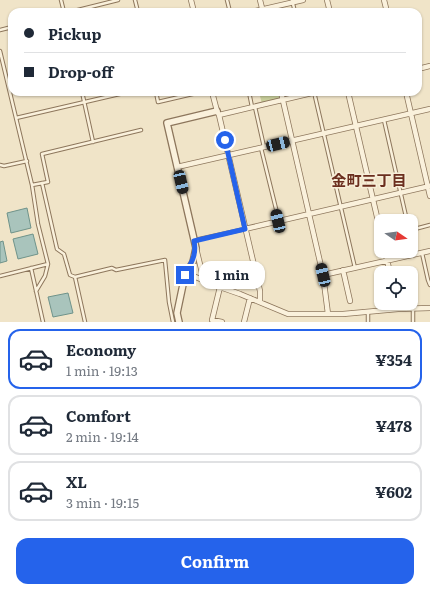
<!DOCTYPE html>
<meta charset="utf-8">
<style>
body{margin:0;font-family:Literata,"Noto Sans JP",serif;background:#f2f2f3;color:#1f2937;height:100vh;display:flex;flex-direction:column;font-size:15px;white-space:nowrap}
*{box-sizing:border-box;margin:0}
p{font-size:13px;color:#747a83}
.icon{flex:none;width:22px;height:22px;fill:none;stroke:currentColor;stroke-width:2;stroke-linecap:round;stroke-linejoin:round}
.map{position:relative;height:322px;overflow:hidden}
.details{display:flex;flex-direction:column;background:#fff;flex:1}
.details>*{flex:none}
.guide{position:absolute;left:8px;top:8px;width:414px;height:88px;border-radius:12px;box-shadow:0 1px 3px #0004;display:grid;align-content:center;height:88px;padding:0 16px;background:#fff}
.needle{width:26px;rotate:103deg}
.fabs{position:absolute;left:374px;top:214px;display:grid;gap:8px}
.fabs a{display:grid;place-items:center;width:44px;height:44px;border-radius:8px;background:#fff;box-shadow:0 1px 3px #0004;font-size:20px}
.end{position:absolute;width:18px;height:18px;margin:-9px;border:5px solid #2563eb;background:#fff;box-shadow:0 0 0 2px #fff}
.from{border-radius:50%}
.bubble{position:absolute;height:28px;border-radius:12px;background:#fff;box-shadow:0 1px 3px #0004;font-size:13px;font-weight:700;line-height:28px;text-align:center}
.car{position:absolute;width:12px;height:24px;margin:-12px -6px;border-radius:5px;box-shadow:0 0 3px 1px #0007;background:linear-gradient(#222 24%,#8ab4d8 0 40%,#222 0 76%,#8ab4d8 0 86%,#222 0)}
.guide b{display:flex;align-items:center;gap:14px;height:38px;font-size:15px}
.guide b+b{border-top:1px solid #e0e1e3}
.guide i{width:10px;height:10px;background:#1f2937}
ul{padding:7px 0 0;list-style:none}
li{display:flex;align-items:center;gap:12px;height:60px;margin:0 8px 6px;padding:0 8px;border:2px solid #e0e1e3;border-radius:12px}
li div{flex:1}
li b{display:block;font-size:15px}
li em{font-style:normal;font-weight:700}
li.on{border-color:#2563eb}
li>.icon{width:36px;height:36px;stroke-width:1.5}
.button{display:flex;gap:8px;margin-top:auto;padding:8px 16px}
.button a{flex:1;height:46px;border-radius:12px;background:#2563eb;color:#fff;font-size:16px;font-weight:700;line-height:46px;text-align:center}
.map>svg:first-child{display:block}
.park{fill:url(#park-crowns)}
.water{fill:#a9c4bc;stroke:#6f938a}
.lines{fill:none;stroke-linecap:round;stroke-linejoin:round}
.service-casing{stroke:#8d765c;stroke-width:4.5}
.minor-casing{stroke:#8d765c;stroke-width:6}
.tertiary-casing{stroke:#8d765c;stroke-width:8}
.service{stroke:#faf1dc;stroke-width:2.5}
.minor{stroke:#faf1dc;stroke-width:4.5}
.tertiary{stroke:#faf1dc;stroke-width:5.5}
.route{stroke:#2563eb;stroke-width:5}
.labels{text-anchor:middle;stroke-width:3;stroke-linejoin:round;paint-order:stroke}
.neighbourhood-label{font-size:15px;font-weight:bold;fill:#6b2e1e;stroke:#f7eed8}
</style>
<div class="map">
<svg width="430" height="322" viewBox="0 0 430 322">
<defs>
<pattern id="park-crowns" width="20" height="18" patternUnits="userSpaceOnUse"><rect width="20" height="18" fill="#c9cf9b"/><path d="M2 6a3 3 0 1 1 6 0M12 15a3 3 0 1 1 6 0" fill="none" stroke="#aeb285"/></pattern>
</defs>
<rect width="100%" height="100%" fill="#f0e4c8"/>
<path class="park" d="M259,92H278L280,99L262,104Z"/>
<path class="water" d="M27,208L31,228L11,233L7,213Z
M33,234L38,254L18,259L13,239Z
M3,241L7,261L0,263V242Z
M68,293L73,313L53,317L48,297Z"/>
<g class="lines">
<g class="service-casing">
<path id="service" d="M61,0L64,12
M135,0L138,12
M227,0L230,12
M292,0L295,12
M70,12L118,0
M0,30L12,27
M0,51L32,185
M82,92L93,142
M156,92L158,102L201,92
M249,92L252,107
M314,92L355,268
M255,107L264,147
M16,118L128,92
M384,120L407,221
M261,148L279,221
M0,165L4,166L27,161
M42,183L57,249L64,254L70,275L75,277L85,322
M411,230L430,225
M195,240L245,229
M422,253L428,280L430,285
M31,268L43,322
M0,276L48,264L38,224L32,185L48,182L42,154L141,130
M75,277L112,268L116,270L165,260L169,302L173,322
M36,291L45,276L48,264
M368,312V322
M413,322V309"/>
</g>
<g class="minor-casing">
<path id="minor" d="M191,0L194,12
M260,0L263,12
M327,0L330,12
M384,0L387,12
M251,12L303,0
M418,69L430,66
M212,92L217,111L219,115L260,291V302
M281,92L323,275L328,314
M348,92L381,234
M406,92L430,196
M219,115L316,92
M177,167L430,109
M245,229L430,186
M196,248L204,281
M385,251L390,273
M343,270L350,301
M186,273L217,286L240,294L288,314H343L398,309L430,308
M323,275L430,251
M220,287L212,320L222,322
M397,303L398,309
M244,322L250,298"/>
</g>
<g class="tertiary-casing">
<path id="tertiary" d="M179,322L177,313L185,275L193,262L196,248L167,123L217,111"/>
</g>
<use href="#service" class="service"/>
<use href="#minor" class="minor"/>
<use href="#tertiary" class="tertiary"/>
</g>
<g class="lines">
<path class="route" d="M185,275C191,263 197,255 194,241L245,229L225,140"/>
</g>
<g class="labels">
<g class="neighbourhood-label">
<text x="369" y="186">金町三丁目</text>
</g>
</g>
</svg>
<div class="fabs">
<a><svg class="needle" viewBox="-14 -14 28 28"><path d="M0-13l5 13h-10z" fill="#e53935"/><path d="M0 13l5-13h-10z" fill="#747a83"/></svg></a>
<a><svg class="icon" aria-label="locate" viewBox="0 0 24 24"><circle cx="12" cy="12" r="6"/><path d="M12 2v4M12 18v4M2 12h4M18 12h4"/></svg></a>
</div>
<i class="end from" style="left:225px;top:140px"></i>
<i class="end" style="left:185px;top:275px"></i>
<div class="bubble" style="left:199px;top:261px;width:66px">1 min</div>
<i class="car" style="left:278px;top:144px;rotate:76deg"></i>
<i class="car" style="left:181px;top:182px;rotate:167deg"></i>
<i class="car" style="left:278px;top:221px;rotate:347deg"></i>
<i class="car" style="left:323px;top:275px;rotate:347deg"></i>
<div class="guide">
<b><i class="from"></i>Pickup</b>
<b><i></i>Drop-off</b>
</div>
</div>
<section class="details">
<ul>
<li class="on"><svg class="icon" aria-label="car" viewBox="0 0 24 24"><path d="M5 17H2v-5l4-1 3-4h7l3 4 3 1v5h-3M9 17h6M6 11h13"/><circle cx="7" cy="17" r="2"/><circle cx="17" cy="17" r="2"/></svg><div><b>Economy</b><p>1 min · 19:13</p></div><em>¥354</em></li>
<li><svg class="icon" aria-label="car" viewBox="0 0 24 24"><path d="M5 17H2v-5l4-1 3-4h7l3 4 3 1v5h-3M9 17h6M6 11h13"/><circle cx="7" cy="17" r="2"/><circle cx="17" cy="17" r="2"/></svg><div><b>Comfort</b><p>2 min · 19:14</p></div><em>¥478</em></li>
<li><svg class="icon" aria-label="car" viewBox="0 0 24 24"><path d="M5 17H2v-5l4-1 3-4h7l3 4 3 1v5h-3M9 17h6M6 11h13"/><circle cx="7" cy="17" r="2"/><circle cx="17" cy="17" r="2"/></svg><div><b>XL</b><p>3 min · 19:15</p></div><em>¥602</em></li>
</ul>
<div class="button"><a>Confirm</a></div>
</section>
